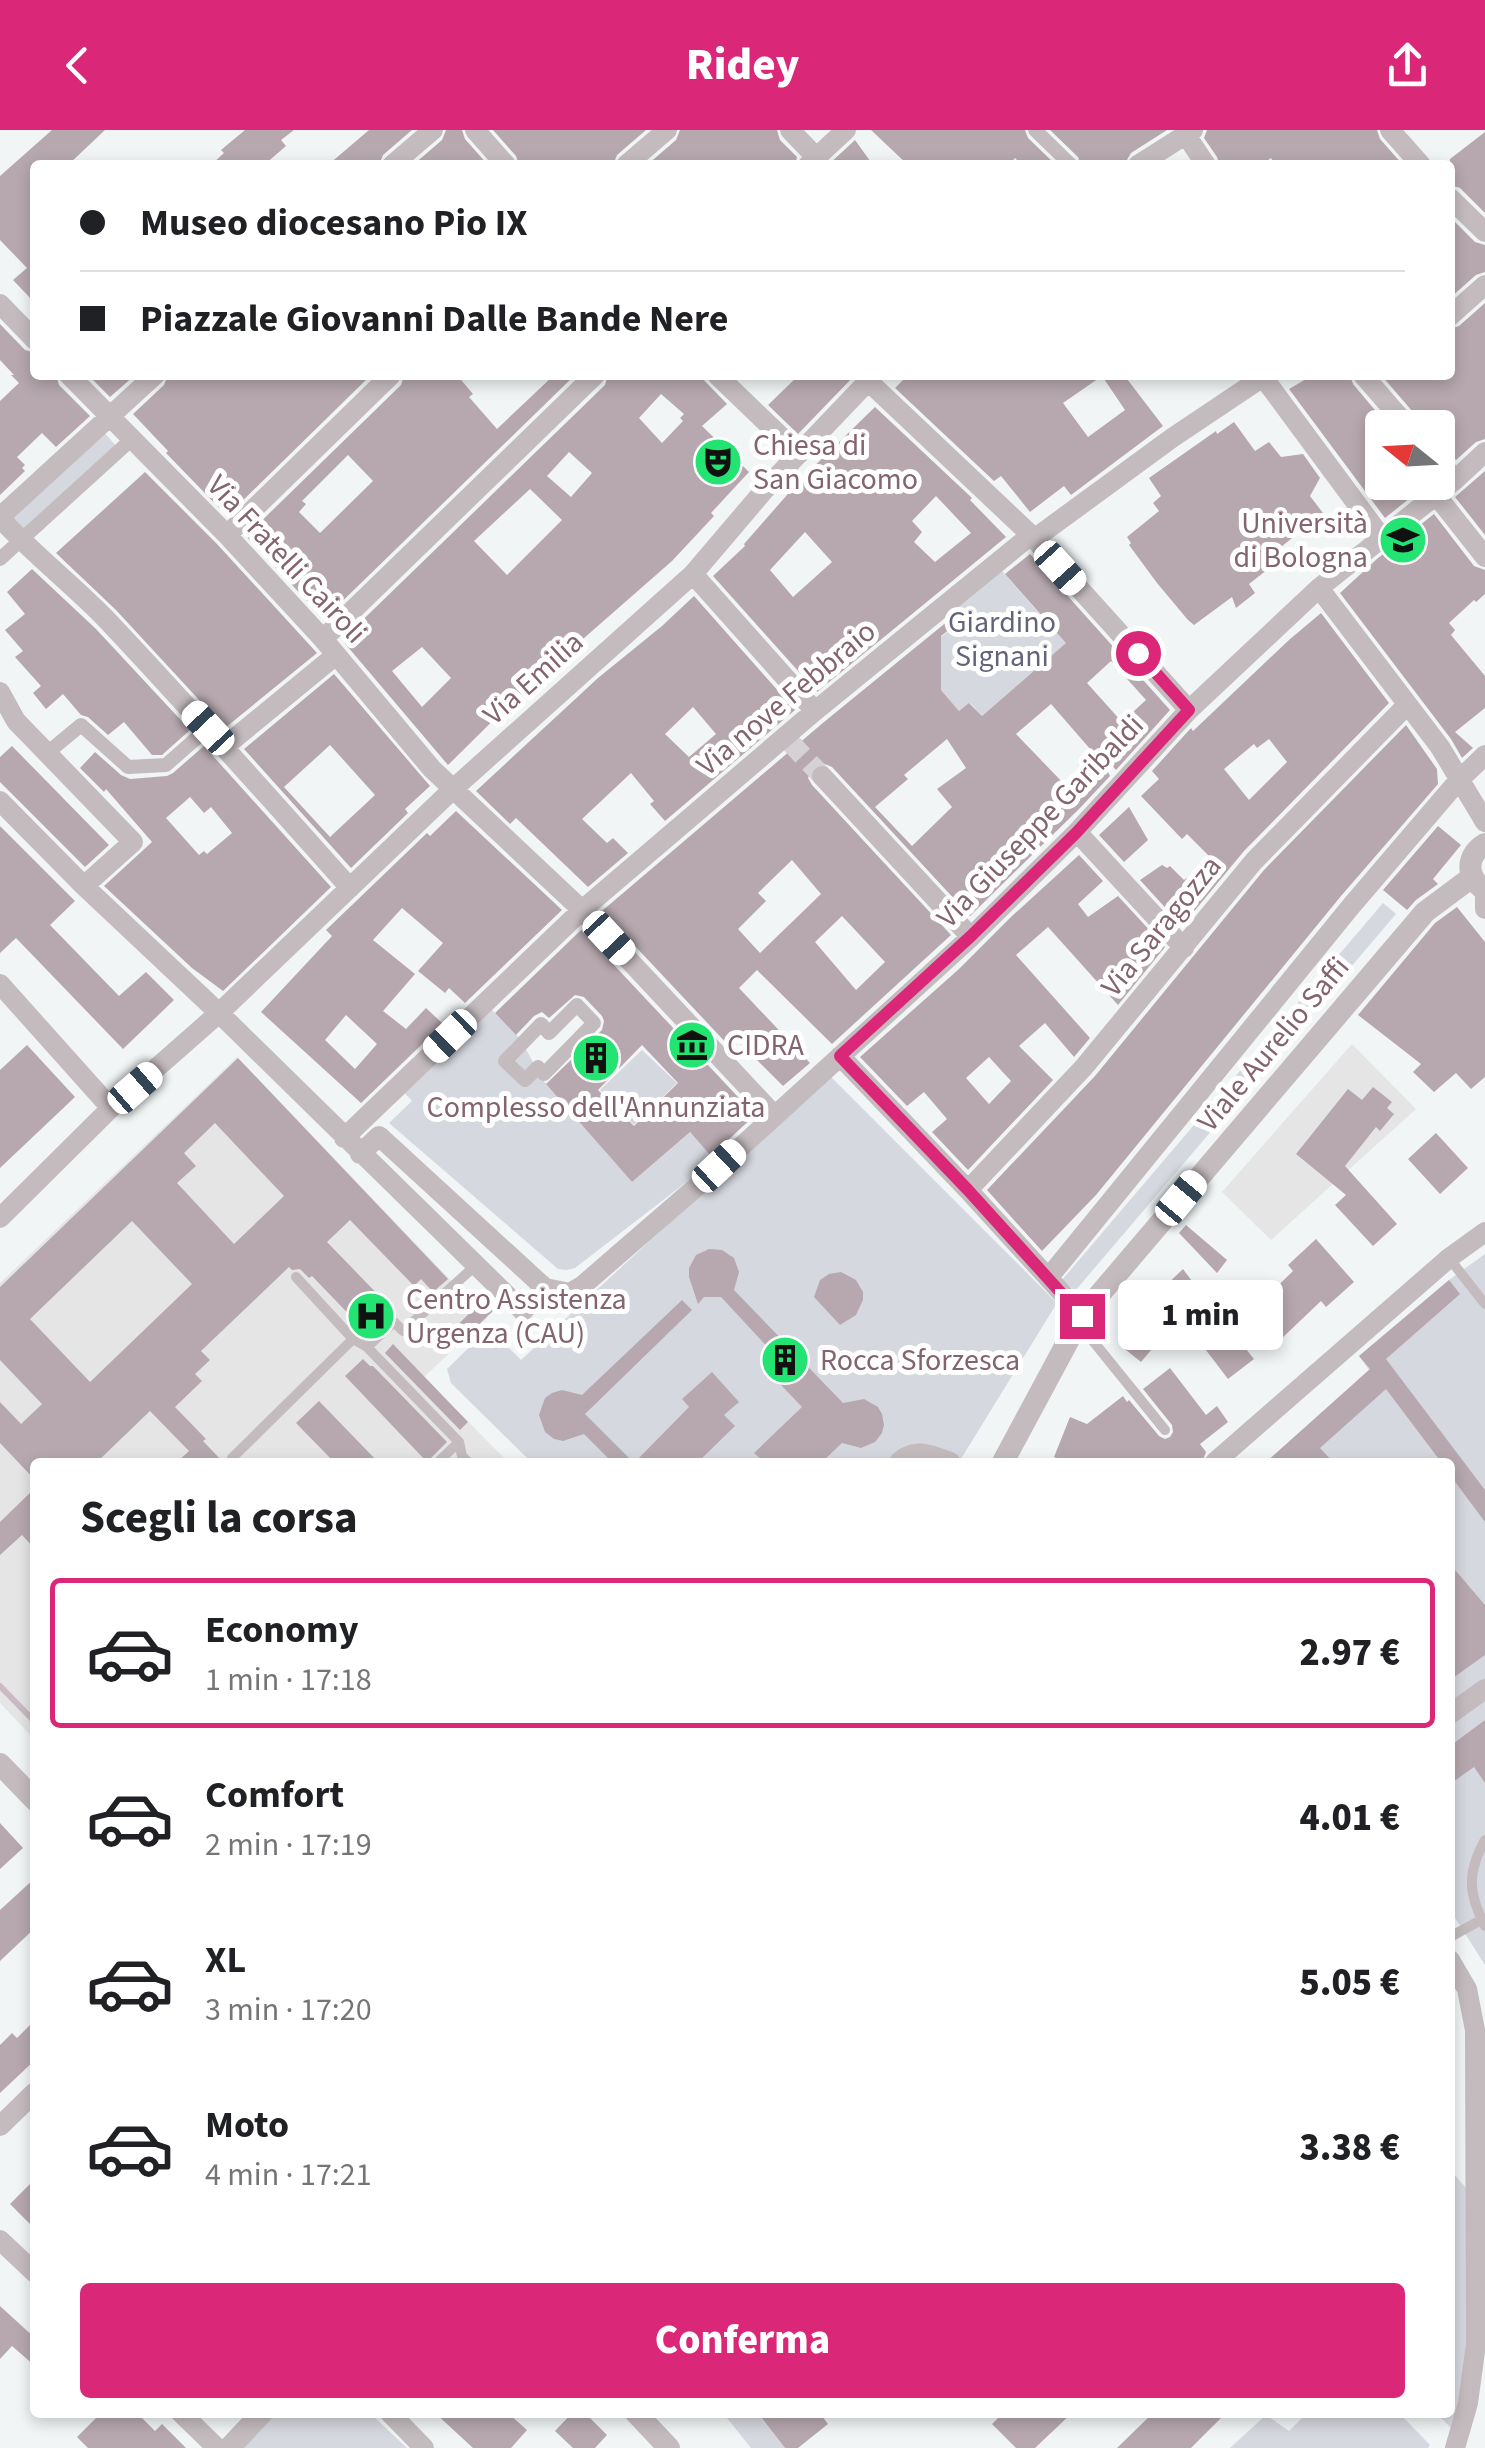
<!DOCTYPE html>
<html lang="it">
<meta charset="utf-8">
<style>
body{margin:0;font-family:"Source Sans 3",sans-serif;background:#f2f2f2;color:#202124;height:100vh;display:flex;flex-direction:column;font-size:38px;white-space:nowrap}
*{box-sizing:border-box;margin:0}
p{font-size:32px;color:#757577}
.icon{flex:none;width:55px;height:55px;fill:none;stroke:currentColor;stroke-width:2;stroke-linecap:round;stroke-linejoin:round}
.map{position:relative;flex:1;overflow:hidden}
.sheet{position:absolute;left:30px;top:1328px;width:1425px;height:960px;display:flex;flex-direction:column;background:#fff;border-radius:10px;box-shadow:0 5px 15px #0003}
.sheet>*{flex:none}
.top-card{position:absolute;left:30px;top:30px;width:1425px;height:220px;border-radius:10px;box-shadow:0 5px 15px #0003;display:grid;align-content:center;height:220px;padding:0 50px;background:#fff}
.needle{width:65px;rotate:288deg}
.fabs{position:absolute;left:1365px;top:280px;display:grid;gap:20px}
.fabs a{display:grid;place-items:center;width:90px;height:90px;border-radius:10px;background:#fff;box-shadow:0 5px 15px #0003;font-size:50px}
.end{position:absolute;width:45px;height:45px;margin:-22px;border:12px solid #db2777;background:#fff;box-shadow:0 0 0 5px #fff}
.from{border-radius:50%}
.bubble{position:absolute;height:70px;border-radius:10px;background:#fff;box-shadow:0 5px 15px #0003;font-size:32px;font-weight:800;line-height:70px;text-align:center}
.car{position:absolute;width:30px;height:60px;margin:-30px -15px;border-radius:12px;box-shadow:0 0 8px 2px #0007;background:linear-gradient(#fff 24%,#345 0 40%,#fff 0 76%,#345 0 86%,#fff 0)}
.top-card b{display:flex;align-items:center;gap:35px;height:95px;font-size:38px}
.top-card b+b{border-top:2px solid #e0e0e0}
.top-card i{width:25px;height:25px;background:#202124}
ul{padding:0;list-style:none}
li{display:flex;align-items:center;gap:30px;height:150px;margin:0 20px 15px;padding:0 30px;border:5px solid transparent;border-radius:10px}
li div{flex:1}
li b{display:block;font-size:38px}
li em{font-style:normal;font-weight:800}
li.current{border-color:#db2777}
li>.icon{width:90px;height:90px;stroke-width:1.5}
h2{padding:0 50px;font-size:45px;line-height:120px}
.cta{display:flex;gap:20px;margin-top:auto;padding:20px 50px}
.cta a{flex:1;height:115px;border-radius:10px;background:#db2777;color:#fff;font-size:40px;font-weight:800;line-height:115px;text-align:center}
header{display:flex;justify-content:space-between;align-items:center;height:130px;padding:0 50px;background:#db2777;color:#fff;font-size:45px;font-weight:800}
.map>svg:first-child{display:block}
.built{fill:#e5e5e6}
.green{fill:#d6d8df}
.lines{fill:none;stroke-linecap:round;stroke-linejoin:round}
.stream{stroke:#cabac3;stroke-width:6}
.building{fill:#b6a8ae;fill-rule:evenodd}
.minor-tunnel{stroke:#d6d1d4;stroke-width:20;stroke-dasharray:20 10;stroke-linecap:butt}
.service{stroke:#c4bbbe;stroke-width:10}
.pedestrian{stroke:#c4bbbe;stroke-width:14}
.minor{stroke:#c4bbbe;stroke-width:20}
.tertiary{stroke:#c4bbbe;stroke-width:22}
.route{stroke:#db2777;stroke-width:12}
.labels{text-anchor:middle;stroke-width:10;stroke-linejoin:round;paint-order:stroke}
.poi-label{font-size:30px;fill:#83646f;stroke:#fff;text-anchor:start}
.street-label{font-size:30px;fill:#83646f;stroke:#fff}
.park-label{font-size:30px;fill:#63637a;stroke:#fff}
</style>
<header><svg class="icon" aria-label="back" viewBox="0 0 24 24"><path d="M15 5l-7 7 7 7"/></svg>Ridey<svg class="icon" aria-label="share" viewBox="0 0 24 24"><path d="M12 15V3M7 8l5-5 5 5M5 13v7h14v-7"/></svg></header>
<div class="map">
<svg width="1485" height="2318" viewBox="0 0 1485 2318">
<rect width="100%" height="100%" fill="#f1f5f5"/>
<path class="built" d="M1352,914L1416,979L1271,1110L1222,1062Z
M237,927L487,1188L424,1247L508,1332H35V1610L0,1573V1153Z"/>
<path class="green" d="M102,300L118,318L24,403L8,385Z
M1002,441L1052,498L1072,508L982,586L970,573L959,581L941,560V507L959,492L950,481Z
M1383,773L1396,784L1075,1161L1062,1150Z
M488,876L521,910L542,949L632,1052L690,1002L715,1030L575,1138L566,1140L558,1139L389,993L412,971L400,958Z
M642,920L677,953L634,995L600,960Z
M829,945L1057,1173L959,1332H531L451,1253L447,1239L489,1198L521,1230Z
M1485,1124V1835L1450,1780V1332H1269L1369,1240L1359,1226L1449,1150Z
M1450,2016L1454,2022V2044L1485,2080L1461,2308L1436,2283L1450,2282Z
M278,2282L370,2283L407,2318H243Z
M723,2283H757L785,2318H751Z
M1307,2283H1399L1430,2315L1428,2318H1230L1266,2285L1289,2301Z"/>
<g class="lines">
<path class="stream" d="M0,1556L35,1592"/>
</g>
<path class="building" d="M52,0H105L68,35H35V173L13,150L27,138L0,110V46Z
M245,0H294L281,10L286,16L264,35H211L224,23L221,20Z
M369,0H412L383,25L379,35H328Z
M446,0H462L465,9L488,35H413L442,10Z
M493,0H646L617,25L613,35H519L516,26Z
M680,0H777L780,10L797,27L795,35H647L676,10Z
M871,0H1025L1028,8L1056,35H1022L1015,28L1009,35H908Z
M1050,0H1167L1131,23L1124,35H1081L1078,27Z
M1207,0H1377L1380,9L1403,35H1276L1271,28L1261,35H1220L1217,27L1204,8Z
M1485,2V83L1460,58L1450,55V29Z
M855,10L873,35H828Z
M1450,87L1475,112L1485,115V142L1476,145L1450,168Z
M1485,173V309L1476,312L1456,330L1448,320L1438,316V298H1422L1419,289L1381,245H1450V199L1459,196Z
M0,194L25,220L35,223V245H56L59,255L90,286L56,317L42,303L17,327L25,335L22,338L25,341L0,365V271L19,253L11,245H14L0,230Z
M88,245H135L110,267Z
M168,245H371L227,386L166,323L168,321L133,284L164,255Z
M404,245H457L473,264L469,267L497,299L554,245H575L324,489L246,406L401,255ZM348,325L373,351L320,403L299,382L306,374L302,371Z
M608,245H699L727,274L702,296L749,342L711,383L714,386L672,431L519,565L448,635L342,510L605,255ZM661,264L684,284L680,288L683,291L662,313L639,288ZM569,322L592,343L571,367L547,346ZM530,359L562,390L507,445L474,411ZM422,517L451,548L422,577L392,541Z
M799,245H855L798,304L768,275Z
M908,245H1124L1163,296L1071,365L1064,356L1030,382L1001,346L994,351L895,258ZM1102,246L1125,280L1088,307L1063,273Z
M1313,245H1350L1353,254L1390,298H1382V307L1377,313L1382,319V328L1376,333L1382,340V352H1430L1385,388L1289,259Z
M875,277L972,368L970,370L1006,407L817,562L713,446L745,416L744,414L801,349ZM936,366L971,403L935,432L914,412L922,402L912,391ZM805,402L832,432L793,467L770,440Z
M1234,292L1255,321L1269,312L1281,327L1303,324L1320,348L1310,366L1323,383L1281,417V429L1249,454L1255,463L1236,478L1232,467L1194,495L1188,490L1157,453L1129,415L1131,413L1127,407L1159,381L1153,373L1161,366L1149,348L1216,301L1217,304Z
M1485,341V405L1455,367Z
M145,342L217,414L317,523L225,598L116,480L56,423Z
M1434,384L1474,436L1485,440V464L1476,472L1474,470L1449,493L1455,500L1451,505L1485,546V578L1455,602L1473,618L1462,628L1451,609L1340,463L1378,428Z
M1030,424L1170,580L1116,640L1108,631L1104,634L1110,646L1080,678L970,786L832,637L820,632L812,637L808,648L812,655L951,805L832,914L757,840L739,858L810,933L783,956L736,909L730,917L602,781L824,592L954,486L959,492L941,506V560L959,581L969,573L982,586L1066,513L1005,444ZM1111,531L1146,570L1122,592L1087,553ZM1051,574L1091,620L1086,625L1092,631L1066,656L1016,604ZM947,609L966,638L937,659L952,677L912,716L875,677L908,649L904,645ZM792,730L821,764L760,823L738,799L766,771L758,763ZM842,786L885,832L856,860L815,812Z
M32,439L96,499L190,600L162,625H152L124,592L108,605L88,587L81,585L63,564L46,579L33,563L41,556L15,527L23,521L5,500L25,484L7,462Z
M694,466L795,580L665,691L650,674L654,671L631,643L582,689L607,713L613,708L628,723L588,757L516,688L510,694L476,661L598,548L662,496ZM693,577L716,604L689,627L665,604Z
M1321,483L1389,573L1244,721L1182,796L1140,750L1162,735L1167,738L1170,736L1184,750L1187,748L1193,753L1213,730L1187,704L1182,709L1141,666L1159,649L1152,641L1191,598L1193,601L1289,510ZM1269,609L1287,632L1249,670L1224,639L1254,614L1257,618Z
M334,544L430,656L405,679L408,683L351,738L244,619ZM330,615L375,665L330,707L284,657Z
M1406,595L1437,639L1438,654L1341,766L1096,1065L1042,1121L987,1060L1095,946L1264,740Z
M12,616L109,715L85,737L0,652V627Z
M204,616L331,757L223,861L192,838L104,756L152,712L106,659L104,662L80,638L95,622L121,645L130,649L167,646L173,643ZM190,667L204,683L211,677L232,703L207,724L204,721L199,725L166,688Z
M1129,677L1148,710L1124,732L1099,705Z
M456,681L562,780L465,873L449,858L445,863L418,841L443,813L402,778L373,810L415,844L383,881L406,899L426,878L443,894L361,973L261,882L332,806L326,800L427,703L430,706ZM346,885L377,914L355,939L325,910Z
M0,696L75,771L50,795L119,866L146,842L174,870L123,919L16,808L0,823Z
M1438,696L1461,715L1433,749L1438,754L1416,770L1407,780L1383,760Z
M1079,725L1103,751L1078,774L1088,787L1118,766L1165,817L1118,875L1048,797L1016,825L1090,908L1074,927L1045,893L1019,916L1053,950L968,1040L932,1002L947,989L924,962L907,976L860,927L959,839L1011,787ZM989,927L1011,951L989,974L966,948Z
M1457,777L1485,812V947L1471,959L1456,943L1434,962L1413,942L1421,934L1358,885L1435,793Z
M581,800L755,985L711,1026L690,1002L632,1052L546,954L602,900L604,891L602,886L584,867L575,865L549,888L542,882L534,886L516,905L495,883ZM642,915L678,953L634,996L598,960Z
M27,915L75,967L0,1038V940Z
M238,928L448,1149L433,1162L421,1149L414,1156L350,1090L327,1112L388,1175L363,1199L312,1146L309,1148L300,1139L292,1140L289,1137L201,1221L210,1230L195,1244L202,1251L175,1277L206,1309L203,1311L223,1332H177L189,1321L150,1281L97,1332H35V1350L0,1313V1272L21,1294L42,1274L0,1230V1157ZM215,993L284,1066L234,1114L177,1053L196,1036L184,1023ZM132,1091L192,1154L90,1252L30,1189Z
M1373,957L1392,972L1387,978L1394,984L1380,1001L1376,997L1345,1036L1397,1094L1373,1116L1335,1075L1346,1065L1296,1024L1348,959L1362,970Z
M1436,1003L1468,1038L1440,1064L1408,1029Z
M1186,1095L1227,1130L1217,1143L1179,1103Z
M1316,1109L1354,1152L1326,1177L1321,1171L1281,1209L1253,1180L1293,1141L1288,1135Z
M709,1119L722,1120L734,1128L739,1142L734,1160L843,1273L864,1269L878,1277L882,1284L884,1295L882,1303L875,1312L861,1318L842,1313L822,1332H764L754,1323L802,1277L763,1236L774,1224L721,1167H704L698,1174L689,1147V1138L696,1125Z
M1183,1139L1200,1162L1141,1232L1121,1216L1162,1166L1158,1163Z
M841,1142L856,1150L863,1162V1170L856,1185L840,1195L814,1167L820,1150L829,1144Z
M1449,1150L1460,1164L1386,1229L1485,1360V1392L1450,1345V1332H1441L1386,1259L1320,1318L1333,1332H1266L1370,1239L1359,1226Z
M483,1170L493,1181L450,1222L440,1212Z
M682,1170L692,1180L585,1284L633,1332H612L584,1304L563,1311L554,1309L545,1302L539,1285L545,1268L552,1263L562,1260L582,1265Z
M1221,1188L1254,1229L1228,1249L1196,1207Z
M393,1214L468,1292L460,1300L385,1223Z
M363,1229L370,1236H373L447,1312L427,1332L345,1246Z
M1170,1238L1206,1285L1217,1276L1228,1292L1200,1314L1206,1322L1202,1332H1066L1054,1327L1070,1287L1087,1294L1123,1266L1127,1272L1129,1270L1159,1306L1165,1309L1170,1307L1173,1302L1172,1295L1143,1259Z
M712,1242L739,1272L724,1285L735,1296L698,1332H635L689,1277L682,1269Z
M319,1271L378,1332H334L296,1293Z
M35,1358V1419L22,1405L0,1425V1392Z
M1450,1434L1485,1475V1525L1450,1550Z
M1485,1590V1653L1474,1637L1450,1654V1616Z
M0,1693L23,1718L0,1739Z
M35,1748V1798L0,1831V1780Z
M35,1890V1930L0,1963V1915L12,1903L17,1908Z
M35,2049V2099L10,2074Z
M0,2176L35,2208V2236L12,2216L0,2229Z
M102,2282H136L155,2301L162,2294L186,2318H88L77,2307Z
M434,2282H507L527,2300L511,2318H473Z
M573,2282H584L607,2305L595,2318H573L555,2301Z
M757,2282H819L828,2294L798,2318H785Z
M1004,2282H1073L1035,2318H1016L992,2294Z
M1154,2282H1227L1191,2318H1117Z"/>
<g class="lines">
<path class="minor-tunnel" d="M789,611L822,646"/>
<path class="service" d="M1449,1128L1485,1174
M296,1147L353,1209
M1076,1195L1093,1211L1165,1300
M232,1328L353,1209L367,1217
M438,1332L459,1312
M468,1332L462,1326L459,1312L367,1217L394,1192L403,1201L475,1136
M1485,1710C1467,1743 1468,1763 1485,1796
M1450,1807L1481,1790"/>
<path class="pedestrian" d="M1035,0L1071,35
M0,429L132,309
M46,624L81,595L128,637L166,635L208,598
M577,875L594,893L544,944L538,937L525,950L505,931L541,894L549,903Z"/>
<path class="minor" d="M475,0L506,35
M790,0L816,27
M1390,0L1421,35
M1186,5L1206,35
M392,35L433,0
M626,35L667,0
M808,35L846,0
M1138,35L1193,0
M1450,68L1485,102
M0,174L35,210
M1450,186L1485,155
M69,245L227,405L323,509L432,639L582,780L774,985
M717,245L799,324
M1363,245L1409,298
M868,251L1031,405L1189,580
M1438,330L1455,350
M1436,365L1485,427
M0,387L155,245
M0,388C33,424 72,454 106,489C189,577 269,667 350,758
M227,405L391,245
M1034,409L1172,308L1263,247L1382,408
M693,444L815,581
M1319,458L1440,617L1485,692
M323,509L595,245
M0,562L16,591L133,712L84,756
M224,617L336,525
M822,646L971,807
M0,671L84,756L219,883L523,1181L545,1158L570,1163L582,1156L709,1046L971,807L1077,702L1189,580L1319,458L1455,350L1485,322
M1077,702L1184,818
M1485,760V779
M0,854L111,978
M840,926L968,1060L1082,1185
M344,1008L582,780L815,581L1031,405
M360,1024L379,1006L545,1158
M968,1060L1084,937L1254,731L1406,576
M0,1088L111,978L219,883L452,660L693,444L767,357L874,245
M1049,1147L1352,775L1458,651L1485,625
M899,1332C915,1317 931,1325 950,1332
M1215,1332L1449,1128L1485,1102
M1450,1584L1485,1559
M1450,1830L1467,1859L1475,1900L1476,2214L1468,2273L1455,2318
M0,1996L35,1962
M0,2110L35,2143
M180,2282L217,2318
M389,2282L424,2318"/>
<path class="tertiary" d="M1485,714C1465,726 1466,748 1485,760
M1003,1332L1082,1185L1425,782L1472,747
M0,1634L35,1670
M635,2282L669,2318
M229,2318L263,2282"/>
</g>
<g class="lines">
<path class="route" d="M1082,1186L968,1060L840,926L971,806L1077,702L1189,580L1138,523"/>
</g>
<defs>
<g id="theatre-disc" transform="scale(2.5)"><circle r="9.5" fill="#23e473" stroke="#fff"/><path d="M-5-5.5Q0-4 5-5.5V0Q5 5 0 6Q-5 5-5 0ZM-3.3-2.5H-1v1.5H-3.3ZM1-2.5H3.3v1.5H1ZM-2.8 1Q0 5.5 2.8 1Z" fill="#111"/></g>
<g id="university-disc" transform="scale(2.5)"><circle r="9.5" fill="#23e473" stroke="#fff"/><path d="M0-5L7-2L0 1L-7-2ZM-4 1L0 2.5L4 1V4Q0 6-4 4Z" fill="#111"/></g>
<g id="museum-disc" transform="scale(2.5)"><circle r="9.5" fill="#23e473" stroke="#fff"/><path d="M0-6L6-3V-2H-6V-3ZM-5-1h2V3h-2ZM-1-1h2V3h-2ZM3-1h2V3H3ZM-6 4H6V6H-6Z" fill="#111"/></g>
<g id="building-disc" transform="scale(2.5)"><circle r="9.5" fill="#23e473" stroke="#fff"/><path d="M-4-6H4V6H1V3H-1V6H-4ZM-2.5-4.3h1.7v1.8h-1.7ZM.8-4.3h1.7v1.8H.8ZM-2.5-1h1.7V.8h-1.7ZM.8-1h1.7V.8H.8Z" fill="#111"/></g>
<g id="hospital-disc" transform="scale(2.5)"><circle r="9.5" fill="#23e473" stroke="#fff"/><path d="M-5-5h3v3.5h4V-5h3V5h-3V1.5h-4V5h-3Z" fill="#111"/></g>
</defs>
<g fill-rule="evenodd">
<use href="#theatre-disc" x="718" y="332"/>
<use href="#university-disc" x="1403" y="410"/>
<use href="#museum-disc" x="692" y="915"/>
<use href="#building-disc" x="596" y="928"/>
<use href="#hospital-disc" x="371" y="1186"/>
<use href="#building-disc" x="785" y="1230"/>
</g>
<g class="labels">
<g class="poi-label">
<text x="753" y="325">Chiesa di<tspan x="753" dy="34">San Giacomo</tspan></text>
<text x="1368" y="403" text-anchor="end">Università<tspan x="1368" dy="34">di Bologna</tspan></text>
<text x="727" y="925">CIDRA</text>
<text x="596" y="987" text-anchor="middle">Complesso dell'Annunziata</text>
<text x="406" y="1179">Centro Assistenza<tspan x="406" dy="34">Urgenza (CAU)</tspan></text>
<text x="820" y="1240">Rocca Sforzesca</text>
</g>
<g class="street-label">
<text transform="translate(287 429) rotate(47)" y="10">Via Fratelli Cairoli</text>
<text transform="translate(533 548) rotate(-42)" y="10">Via Emilia</text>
<text transform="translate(786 568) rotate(-40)" y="10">Via nove Febbraio</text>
<text transform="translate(1040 691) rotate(-46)" y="10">Via Giuseppe Garibaldi</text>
<text transform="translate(1161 796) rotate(-51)" y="10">Via Saragozza</text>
<text transform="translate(1273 914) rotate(-50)" y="10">Viale Aurelio Saffi</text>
</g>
<g class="park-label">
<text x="1002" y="502">Giardino<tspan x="1002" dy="34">Signani</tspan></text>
</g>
</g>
</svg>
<div class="fabs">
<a><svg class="needle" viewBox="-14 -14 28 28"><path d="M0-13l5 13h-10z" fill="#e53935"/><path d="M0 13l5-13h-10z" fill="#757577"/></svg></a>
</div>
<i class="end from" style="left:1138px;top:523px"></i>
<i class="end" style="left:1082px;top:1186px"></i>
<div class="bubble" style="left:1118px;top:1150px;width:165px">1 min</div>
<i class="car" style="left:1060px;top:438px;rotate:138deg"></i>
<i class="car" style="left:208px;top:598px;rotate:317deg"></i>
<i class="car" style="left:609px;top:808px;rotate:137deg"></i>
<i class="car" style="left:450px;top:906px;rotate:226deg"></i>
<i class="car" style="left:135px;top:958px;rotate:49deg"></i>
<i class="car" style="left:719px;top:1036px;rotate:47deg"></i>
<i class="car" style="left:1181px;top:1068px;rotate:40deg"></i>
<div class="top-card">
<b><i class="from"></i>Museo diocesano Pio IX</b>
<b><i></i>Piazzale Giovanni Dalle Bande Nere</b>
</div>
<section class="sheet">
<h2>Scegli la corsa</h2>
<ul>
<li class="current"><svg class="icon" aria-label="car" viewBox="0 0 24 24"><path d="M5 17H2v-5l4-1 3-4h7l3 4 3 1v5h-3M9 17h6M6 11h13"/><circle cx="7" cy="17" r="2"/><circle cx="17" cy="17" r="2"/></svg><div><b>Economy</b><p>1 min · 17:18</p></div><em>2.97 €</em></li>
<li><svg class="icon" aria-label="car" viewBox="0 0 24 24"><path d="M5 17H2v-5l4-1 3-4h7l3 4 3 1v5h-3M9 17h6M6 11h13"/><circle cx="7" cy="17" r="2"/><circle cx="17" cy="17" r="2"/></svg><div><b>Comfort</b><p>2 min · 17:19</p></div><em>4.01 €</em></li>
<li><svg class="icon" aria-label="car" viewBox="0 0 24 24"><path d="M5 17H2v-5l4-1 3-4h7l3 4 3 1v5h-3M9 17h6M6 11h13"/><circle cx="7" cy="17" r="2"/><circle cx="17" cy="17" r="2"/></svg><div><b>XL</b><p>3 min · 17:20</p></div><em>5.05 €</em></li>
<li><svg class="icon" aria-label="car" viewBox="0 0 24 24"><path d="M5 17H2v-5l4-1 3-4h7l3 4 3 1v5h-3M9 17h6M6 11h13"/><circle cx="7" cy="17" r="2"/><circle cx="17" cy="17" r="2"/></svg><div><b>Moto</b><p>4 min · 17:21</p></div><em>3.38 €</em></li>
</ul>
<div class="cta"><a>Conferma</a></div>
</section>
</div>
